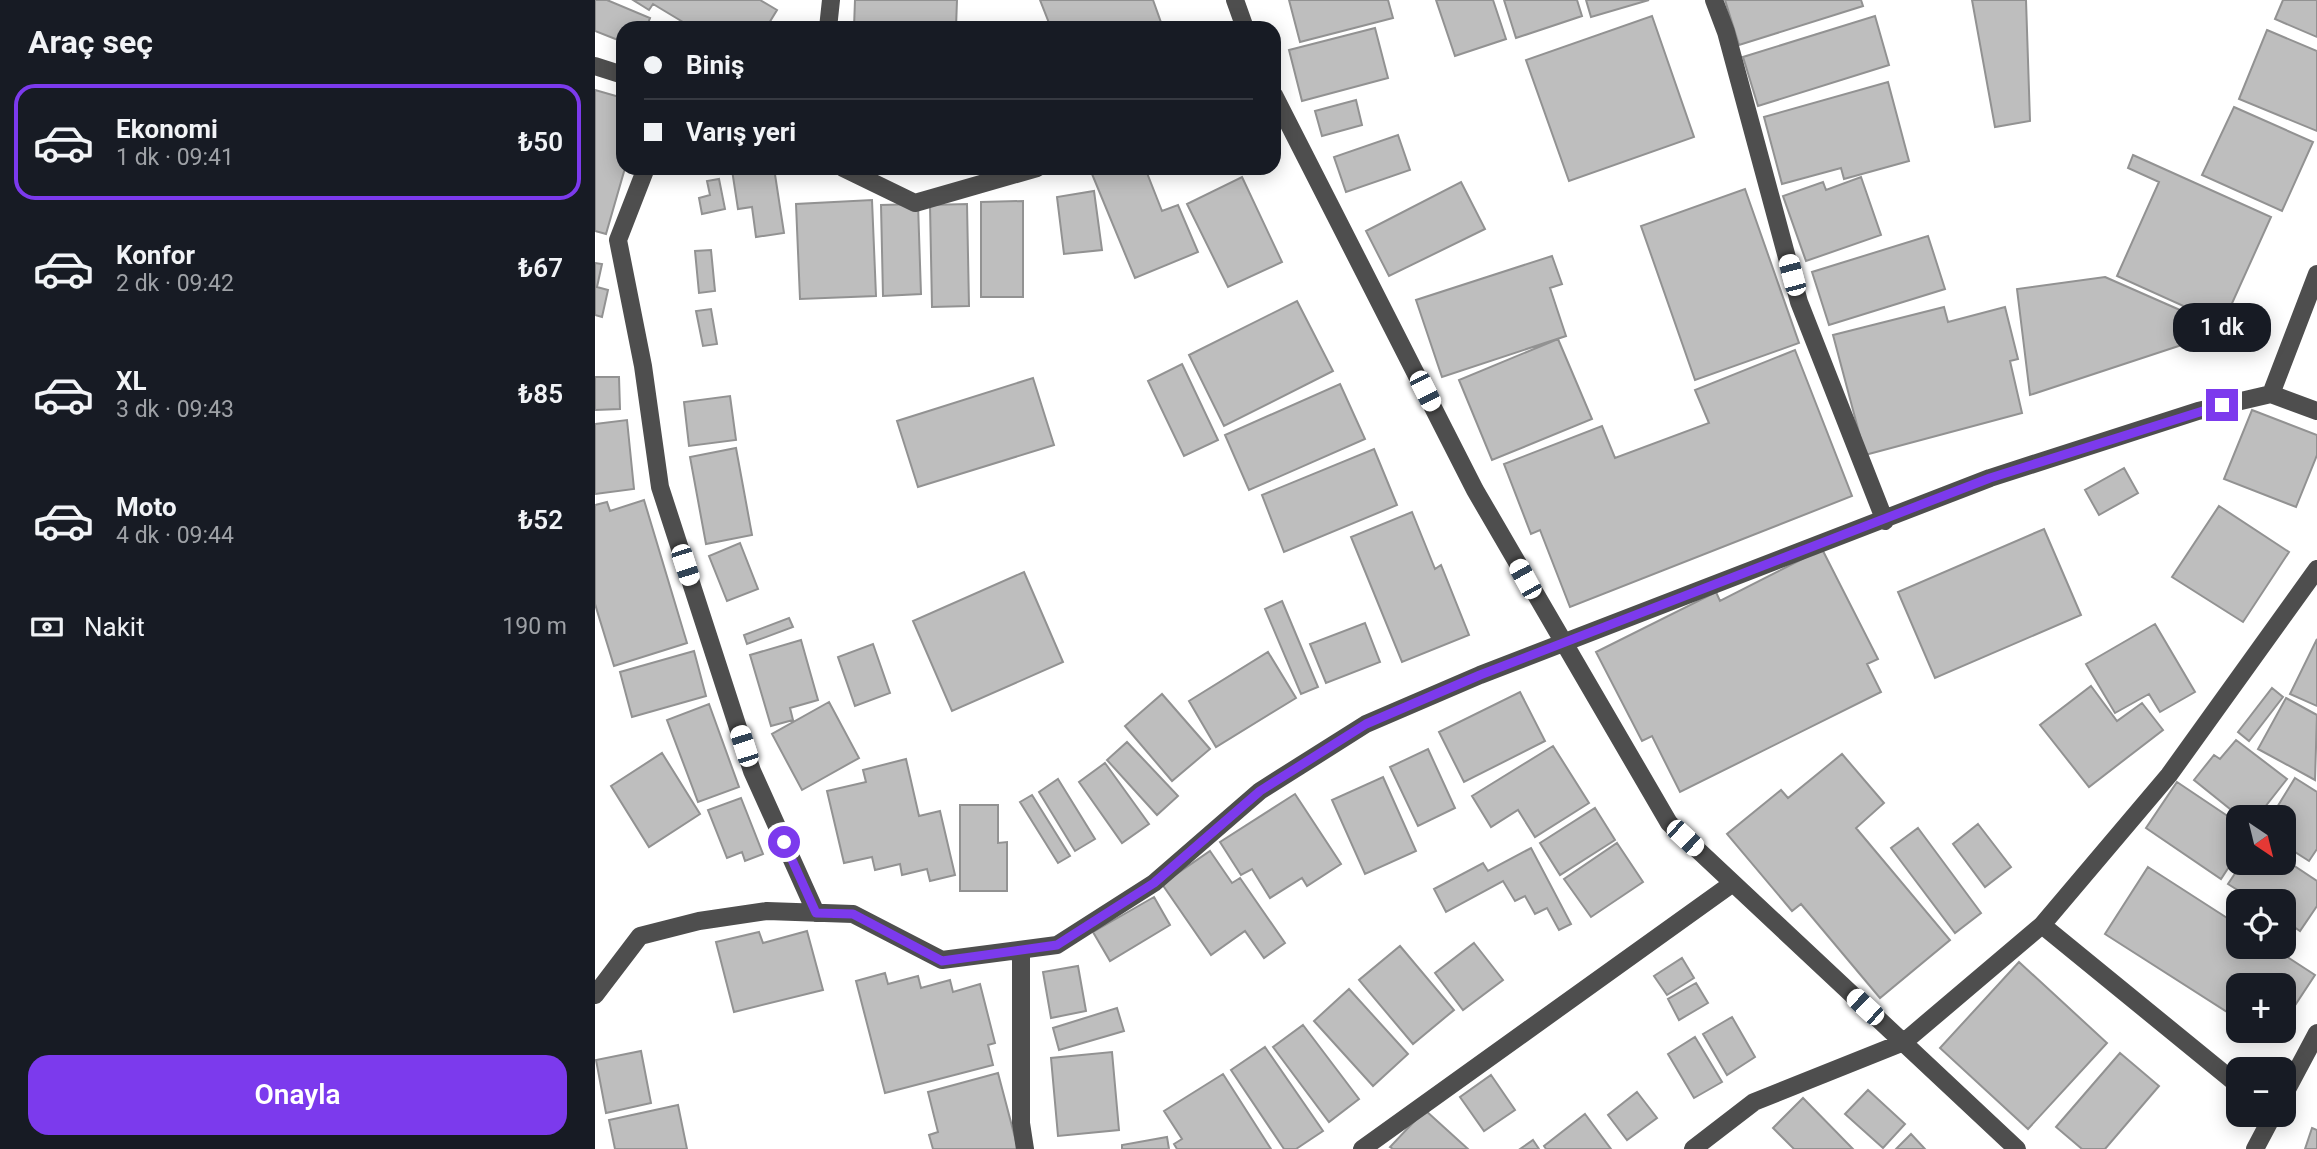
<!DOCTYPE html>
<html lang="tr">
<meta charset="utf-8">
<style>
body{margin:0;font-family:Roboto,sans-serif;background:#20242c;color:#f1f3f6;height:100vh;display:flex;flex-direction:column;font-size:26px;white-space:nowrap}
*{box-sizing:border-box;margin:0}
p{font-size:23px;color:#9ea1a6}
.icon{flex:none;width:38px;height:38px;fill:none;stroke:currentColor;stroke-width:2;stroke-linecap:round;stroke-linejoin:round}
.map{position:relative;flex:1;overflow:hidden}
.drawer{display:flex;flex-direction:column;background:#171b24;width:595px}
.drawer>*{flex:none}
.hud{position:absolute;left:21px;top:21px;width:665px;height:154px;border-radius:21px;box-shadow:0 4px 18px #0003;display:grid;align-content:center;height:154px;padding:0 28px;background:#171b24}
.needle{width:46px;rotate:145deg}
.fabs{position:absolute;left:1631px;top:805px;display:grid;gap:14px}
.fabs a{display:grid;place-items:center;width:70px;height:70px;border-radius:14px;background:#171b24;box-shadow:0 4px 18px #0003;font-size:35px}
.end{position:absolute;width:32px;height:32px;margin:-16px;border:9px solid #7c3aed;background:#fff;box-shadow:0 0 0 4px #fff}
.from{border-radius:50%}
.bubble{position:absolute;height:49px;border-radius:21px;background:#171b24;box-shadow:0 4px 18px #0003;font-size:23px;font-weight:600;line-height:49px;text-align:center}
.car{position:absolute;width:21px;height:42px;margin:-21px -10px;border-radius:9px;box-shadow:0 0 5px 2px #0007;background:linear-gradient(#fff 24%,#345 0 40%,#fff 0 76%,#345 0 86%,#fff 0)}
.hud b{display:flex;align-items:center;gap:24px;height:66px;font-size:26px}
.hud b+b{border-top:2px solid #363941}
.hud i{width:18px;height:18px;background:#f1f3f6}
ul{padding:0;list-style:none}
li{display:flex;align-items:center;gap:21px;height:116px;margin:0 14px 10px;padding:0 14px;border:4px solid transparent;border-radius:21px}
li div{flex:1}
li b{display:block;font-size:26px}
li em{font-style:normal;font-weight:600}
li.on{border-color:#7c3aed}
li>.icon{width:63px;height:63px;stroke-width:1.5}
h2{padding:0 28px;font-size:32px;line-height:84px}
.pay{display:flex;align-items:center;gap:18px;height:77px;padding:0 28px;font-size:26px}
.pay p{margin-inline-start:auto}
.button{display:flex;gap:14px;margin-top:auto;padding:14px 28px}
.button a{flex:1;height:80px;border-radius:21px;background:#7c3aed;color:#fff;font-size:28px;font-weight:600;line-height:80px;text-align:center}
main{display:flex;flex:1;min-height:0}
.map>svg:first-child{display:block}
.building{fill:#bebebe;stroke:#929292;stroke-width:2}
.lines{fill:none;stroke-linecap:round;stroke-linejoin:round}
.minor{stroke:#4e4e4e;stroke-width:18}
.route{stroke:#7c3aed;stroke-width:9}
</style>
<main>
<section class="drawer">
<h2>Araç seç</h2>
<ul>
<li class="on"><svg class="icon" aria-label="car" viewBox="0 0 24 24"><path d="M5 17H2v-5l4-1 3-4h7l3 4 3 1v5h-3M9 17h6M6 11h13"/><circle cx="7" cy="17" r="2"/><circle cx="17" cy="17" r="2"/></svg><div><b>Ekonomi</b><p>1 dk · 09:41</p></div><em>₺50</em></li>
<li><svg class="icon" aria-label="car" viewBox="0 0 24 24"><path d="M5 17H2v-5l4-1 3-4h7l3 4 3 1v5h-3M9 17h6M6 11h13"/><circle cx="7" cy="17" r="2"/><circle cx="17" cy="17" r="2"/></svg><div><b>Konfor</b><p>2 dk · 09:42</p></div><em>₺67</em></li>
<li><svg class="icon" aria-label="car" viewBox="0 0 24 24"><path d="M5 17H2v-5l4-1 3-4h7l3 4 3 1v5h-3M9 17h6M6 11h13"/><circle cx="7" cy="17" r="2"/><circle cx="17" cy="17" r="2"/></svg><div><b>XL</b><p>3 dk · 09:43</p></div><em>₺85</em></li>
<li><svg class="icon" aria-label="car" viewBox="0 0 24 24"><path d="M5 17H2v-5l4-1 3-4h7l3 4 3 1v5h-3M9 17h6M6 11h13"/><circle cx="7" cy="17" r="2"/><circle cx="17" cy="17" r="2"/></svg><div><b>Moto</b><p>4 dk · 09:44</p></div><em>₺52</em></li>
</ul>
<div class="pay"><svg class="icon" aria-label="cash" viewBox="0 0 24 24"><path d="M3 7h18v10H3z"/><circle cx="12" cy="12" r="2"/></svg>Nakit<p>190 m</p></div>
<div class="button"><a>Onayla</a></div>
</section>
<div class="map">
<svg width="1722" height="1149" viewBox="0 0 1722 1149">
<rect width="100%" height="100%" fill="#fff"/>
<path class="building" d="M0,0H12L55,18L51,28H28V42L0,31Z
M38,0H165L182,10L171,28H98L58,4L54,10Z
M260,0H362L361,28H259Z
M445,0H558L568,28H456Z
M694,0H793L798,18L705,42Z
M841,0H898L911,39L860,56Z
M909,0H982L987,16L921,38Z
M991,0H1054L996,17Z
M1130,0H1266L1268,6L1144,45Z
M1377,0H1431L1435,121L1400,127Z
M1688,0H1722V37L1680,19Z
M1057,16L1099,137L974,181L931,60Z
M1280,16L1294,65L1163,106L1148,57Z
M780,28L793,78L707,101L694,50Z
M1672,30L1722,51V131L1644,99Z
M1293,82L1314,161L1249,179L1246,168L1187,184L1169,117Z
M0,90L28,98L30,168L11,234L0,231Z
M761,100L767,125L727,136L720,111Z
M1639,107L1718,142L1687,211L1607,175Z
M803,135L815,170L751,192L739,157Z
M1538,155L1676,217L1634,310L1623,306L1617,319L1522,276L1564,182L1533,168Z
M179,168L189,233L161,237L157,207L143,209L137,170Z
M513,168H550L567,211L583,205L603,252L540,278L497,174Z
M647,177L687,262L633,287L592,204Z
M1266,177L1286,235L1211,261L1188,196L1228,182L1231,190Z
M124,179L130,209L107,214L104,198L115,195L112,181Z
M866,182L890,229L794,276L771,231Z
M1150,189L1204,343L1100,380L1046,226Z
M499,191L507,250L469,254L462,197Z
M277,200L281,296L205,299L201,204Z
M428,201V297H386V202Z
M323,204L326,294L288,296L286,205Z
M372,204L374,306L337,307L335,205Z
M1333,236L1350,289L1234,325L1217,272Z
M116,250L120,291L104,293L100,251Z
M957,256L967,284L955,288L971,336L847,377L821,300Z
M0,263L7,264L2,287L13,290L7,317L0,315Z
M1510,277L1610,321L1611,337L1435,395L1422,289Z
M702,301L738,371L629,426L594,355Z
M1349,307L1353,322L1410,307L1423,359L1415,361L1427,413L1270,455L1238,335Z
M116,309L122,344L108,346L101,311Z
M963,339L997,419L897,460L864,380Z
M1200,350L1257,496L975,607L945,530L936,534L909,464L1007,426L1020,458L1114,423L1100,390Z
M587,364L623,440L589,456L553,381Z
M0,377H24L25,409L0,410Z
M438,378L459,445L323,487L302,421Z
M745,384L770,439L654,490L630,435Z
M135,396L141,440L94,446L89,402Z
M1657,410L1722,435V455L1701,507L1629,479Z
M32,420L39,489L0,494V424Z
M141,448L157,535L111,544L95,457Z
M779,449L802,505L689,552L667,495Z
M1529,468L1543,493L1504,515L1490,490Z
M49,500L92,643L19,666L0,604V505L12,502L15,511Z
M1624,506L1694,552L1648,622L1577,577Z
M817,512L840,569L846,565L874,635L807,662L756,537Z
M1449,529L1486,615L1340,678L1303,592Z
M145,543L163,589L132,601L114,556Z
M1227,549L1283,659L1272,664L1286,692L1085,792L1057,736L1047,741L1001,652L1121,592L1125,601Z
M429,572L468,662L357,711L318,621Z
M687,601L723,687L706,694L670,609Z
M194,618L198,627L152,644L149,635Z
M770,623L785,662L731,683L715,644Z
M1560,624L1600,692L1565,712L1554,694L1520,713L1491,664Z
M1722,639V706L1695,694Z
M206,640L223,700L195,708L198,720L176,726L155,655Z
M278,644L295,693L260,706L243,657Z
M99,651L111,696L37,717L25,672Z
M673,652L701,698L621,747L594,701Z
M1496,686L1522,721L1547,703L1568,730L1494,787L1445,725Z
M1677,688L1688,697L1654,741L1643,732Z
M925,692L950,741L869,782L844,732Z
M567,694L615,749L577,781L530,726Z
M1691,698L1722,715L1720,780L1663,749Z
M234,702L264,758L207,790L177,734Z
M114,704L144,787L103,802L72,720Z
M1641,740L1692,779L1662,817H1645L1599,780L1619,755L1625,759Z
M532,742L583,796L562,815L512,760Z
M958,746L994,803L940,837L923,810L896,827L877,796Z
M833,749L860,808L823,826L795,767Z
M67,753L105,814L54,847L16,786Z
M1247,754L1289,803L1261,828L1355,940L1285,998L1206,904L1197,911L1132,834L1186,790L1193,798Z
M311,759L324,816L345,811L360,875L335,881L332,869L307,875L305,864L280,870L277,857L249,863L232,791L271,782L268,770Z
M510,763L554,824L527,843L484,782Z
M788,777L821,851L770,874L737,800Z
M1700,778L1722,792V849L1714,861L1689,845V817H1676Z
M463,779L500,839L480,851L444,792Z
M1582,782L1643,823V853L1626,879L1551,828Z
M700,794L746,864L712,886L707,878L675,898L657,869L646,875L625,842Z
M437,795L475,856L463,863L425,802Z
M146,798L168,854L150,861L147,852L132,858L113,810Z
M365,805H403V843L412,842V891H365Z
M1000,808L1020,840L965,875L945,843Z
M1383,824L1416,867L1390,887L1358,844Z
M1323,828L1386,913L1360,933L1296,848Z
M1022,843L1048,882L996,917L969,879Z
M936,848L976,924L964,930L952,908L940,914L930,896L920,901L908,881L851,912L839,889L888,863L893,871Z
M615,851L637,883L645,878L690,943L669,958L650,931L616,955L567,884Z
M1689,859L1722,881V906L1705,931L1689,920V901H1660L1633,884L1647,863H1689Z
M1553,867L1643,925V947H1677L1720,975L1689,1022V985H1643V1019L1510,934Z
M559,897L575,925L515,961L498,932Z
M212,931L228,990L139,1012L121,942L164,932L168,943Z
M879,943L908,980L868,1010L840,973Z
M805,946L859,1010L818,1044L764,980Z
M1087,958L1099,978L1072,995L1059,976Z
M1424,962L1512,1043L1433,1129L1345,1048Z
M483,966L491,1011L456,1018L448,972Z
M290,973L293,984L323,976L326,988L355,980L358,992L385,984L400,1043L393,1045L398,1065L290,1093L261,981Z
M1101,983L1113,1003L1084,1020L1073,999Z
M754,989L813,1054L778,1086L719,1021Z
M522,1008L529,1031L464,1050L458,1028Z
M1137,1017L1160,1057L1132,1075L1108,1034Z
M708,1025L764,1099L734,1122L678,1047Z
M1661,1031H1683L1676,1040Z
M1100,1037L1127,1082L1099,1098L1073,1054Z
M670,1047L728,1131L701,1149H689L636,1070Z
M46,1051L56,1103L11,1113L1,1060Z
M517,1052L524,1130L463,1136L456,1058Z
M1525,1053L1564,1086L1510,1149H1487L1461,1127Z
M403,1073L423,1149H338L334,1135L343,1132L333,1092Z
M628,1074L676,1149H582L579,1144L587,1139L569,1111Z
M896,1075L920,1110L889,1131L865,1097Z
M1273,1090L1310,1124L1288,1148L1250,1114Z
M1042,1092L1062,1118L1032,1140L1013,1115Z
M1208,1098L1258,1149H1199L1178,1128Z
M83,1105L92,1149H20L14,1120Z
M830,1110L873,1149H798L795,1147Z
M990,1114L1016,1149H951L949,1146Z
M1717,1128L1722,1130V1149H1710Z
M1316,1134L1330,1149H1301Z
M572,1137L574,1149H527V1145Z
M938,1140L944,1149H925Z"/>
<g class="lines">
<path class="minor" d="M640,0L650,28
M1119,0L1131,32L1204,302L1290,521
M233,28L236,0
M0,66L28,75
M679,95L880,490L1074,823L1422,1149
M51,168L23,240L48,366L65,487L157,771L221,913
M248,168L320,203L442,168
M1676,394L1722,274
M1447,925L1643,1085
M426,950V1123L430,1149
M0,995L45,936L104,921L172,911L258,914L347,960L462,945L559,883L665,791L771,724L885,675L1395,478L1603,411L1676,394L1722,411
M1689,1095L1722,1033
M767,1149L1138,883
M1098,1149L1159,1102L1309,1042L1447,925L1574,775L1722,569
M1660,1149L1678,1115"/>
</g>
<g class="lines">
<path class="route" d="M189,842L221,913L258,914L347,961L462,945L559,883L665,791L771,724L885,675L1395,478L1627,405"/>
</g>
</svg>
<div class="fabs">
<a><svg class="needle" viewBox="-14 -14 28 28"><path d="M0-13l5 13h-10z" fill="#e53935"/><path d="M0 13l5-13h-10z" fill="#9ea1a6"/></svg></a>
<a><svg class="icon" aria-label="locate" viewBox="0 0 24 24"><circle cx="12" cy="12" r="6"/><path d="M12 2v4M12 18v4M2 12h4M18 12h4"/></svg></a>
<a>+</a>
<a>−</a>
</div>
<i class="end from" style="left:189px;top:842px"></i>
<i class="end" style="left:1627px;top:405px"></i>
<div class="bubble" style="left:1578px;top:303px;width:98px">1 dk</div>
<i class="car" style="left:1197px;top:275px;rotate:345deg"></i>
<i class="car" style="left:830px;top:391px;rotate:153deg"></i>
<i class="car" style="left:90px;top:565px;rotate:162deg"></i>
<i class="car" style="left:930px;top:579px;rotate:331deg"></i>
<i class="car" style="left:149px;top:746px;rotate:342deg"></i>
<i class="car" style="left:1090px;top:838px;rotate:133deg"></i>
<i class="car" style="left:1270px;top:1007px;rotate:313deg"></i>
<div class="hud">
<b><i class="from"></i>Biniş</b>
<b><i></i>Varış yeri</b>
</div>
</div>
</main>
